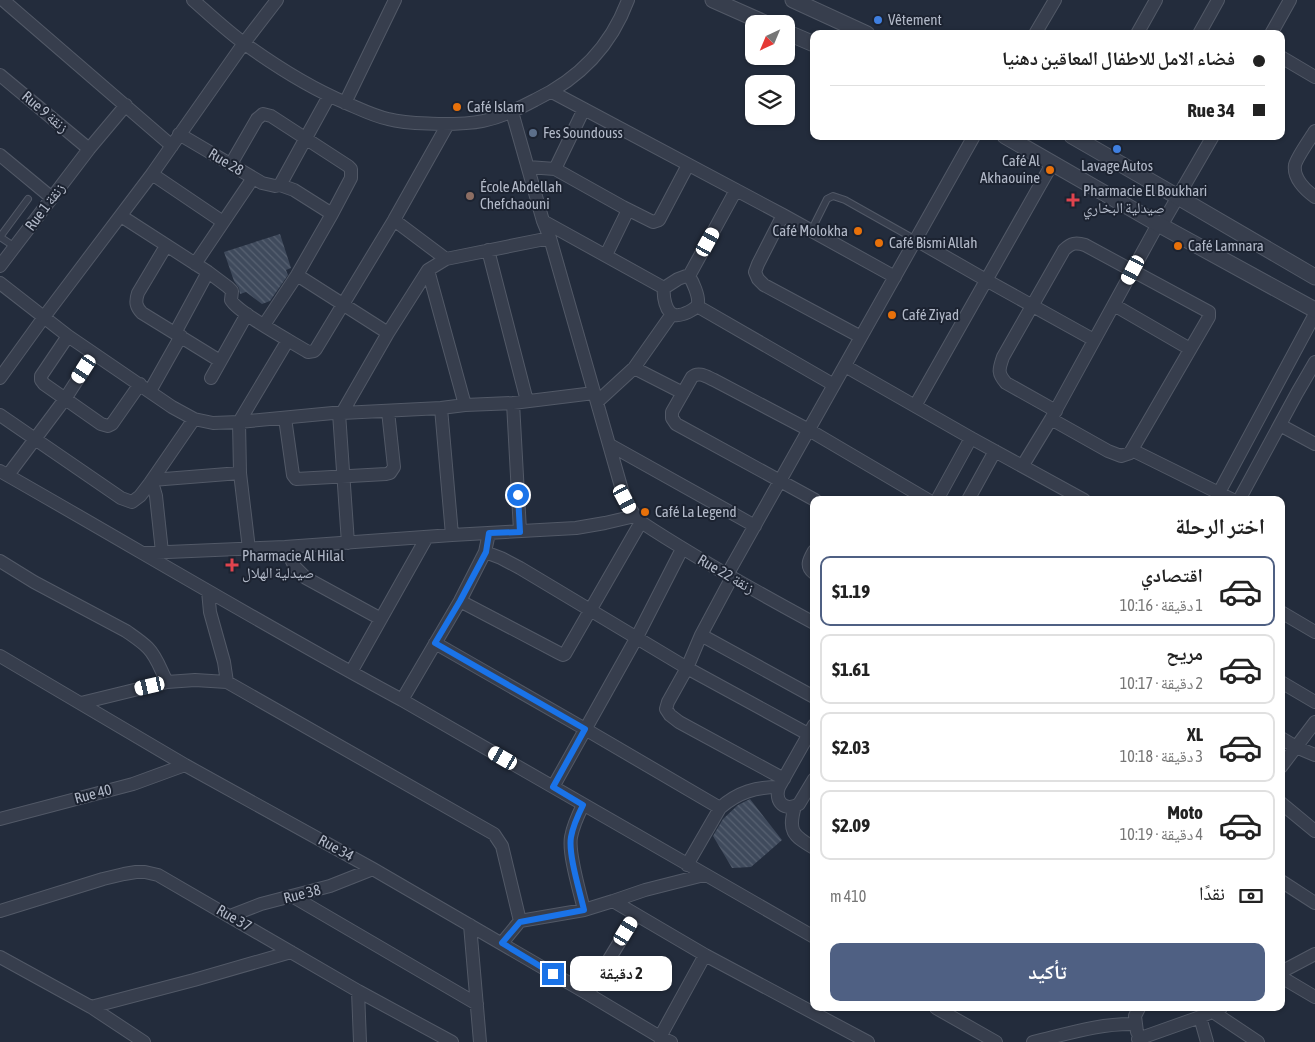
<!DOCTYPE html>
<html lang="ar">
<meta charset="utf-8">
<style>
body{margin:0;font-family:"Asap Condensed","Noto Naskh Arabic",sans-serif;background:#f6f6f6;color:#222;direction:rtl;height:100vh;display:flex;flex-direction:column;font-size:19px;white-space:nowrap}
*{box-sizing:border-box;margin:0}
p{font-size:16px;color:#767676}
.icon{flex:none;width:28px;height:28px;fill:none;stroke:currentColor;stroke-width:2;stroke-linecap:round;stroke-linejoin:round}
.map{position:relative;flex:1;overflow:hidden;direction:ltr}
.sheet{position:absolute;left:810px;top:496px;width:475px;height:515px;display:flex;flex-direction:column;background:#fff;border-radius:10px;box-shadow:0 1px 4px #0004;direction:rtl}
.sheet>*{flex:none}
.banner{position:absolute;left:810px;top:30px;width:475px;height:110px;border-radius:10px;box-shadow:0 1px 4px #0004;direction:rtl;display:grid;align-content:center;height:110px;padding:0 20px;background:#fff}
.needle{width:32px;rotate:224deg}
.tools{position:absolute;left:745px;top:15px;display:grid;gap:10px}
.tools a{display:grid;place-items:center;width:50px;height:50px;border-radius:10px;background:#fff;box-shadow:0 1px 4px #0004;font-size:25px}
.end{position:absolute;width:22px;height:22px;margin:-11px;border:6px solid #1a73e8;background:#fff;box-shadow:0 0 0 2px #fff}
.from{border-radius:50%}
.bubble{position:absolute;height:35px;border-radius:10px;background:#fff;box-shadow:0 1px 4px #0004;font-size:16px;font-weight:700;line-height:35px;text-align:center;direction:rtl}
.car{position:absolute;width:15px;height:30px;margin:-15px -8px;border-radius:6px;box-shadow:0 0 4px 1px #0007;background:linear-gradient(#fff 24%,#345 0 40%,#fff 0 76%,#345 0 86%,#fff 0)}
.banner b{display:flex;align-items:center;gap:18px;height:48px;font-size:19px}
.banner b+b{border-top:1px solid #e0e0e0}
.banner i{width:12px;height:12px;background:#222}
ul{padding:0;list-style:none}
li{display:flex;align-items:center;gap:15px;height:70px;margin:0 10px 8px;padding:0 10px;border:2px solid #e0e0e0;border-radius:10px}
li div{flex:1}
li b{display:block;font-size:19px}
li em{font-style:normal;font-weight:700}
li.current{border-color:#4f6083}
li>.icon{width:45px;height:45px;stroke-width:1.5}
h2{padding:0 20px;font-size:22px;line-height:60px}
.pay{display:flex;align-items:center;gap:12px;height:55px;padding:0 20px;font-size:19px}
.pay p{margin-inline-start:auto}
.cta{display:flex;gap:10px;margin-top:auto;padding:10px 20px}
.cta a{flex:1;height:58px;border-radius:10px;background:#4f6083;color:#fff;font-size:20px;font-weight:700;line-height:58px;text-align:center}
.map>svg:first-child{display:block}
.building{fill:url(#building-back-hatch)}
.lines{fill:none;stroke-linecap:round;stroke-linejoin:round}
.service-casing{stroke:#525967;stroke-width:8}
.minor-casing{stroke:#525967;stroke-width:14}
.tertiary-casing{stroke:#525967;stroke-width:17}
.service{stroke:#373e4d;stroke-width:6}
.minor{stroke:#373e4d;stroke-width:12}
.tertiary{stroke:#373e4d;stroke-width:15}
.route{stroke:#1a73e8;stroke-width:6}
.shop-dot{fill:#3f7fe0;stroke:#1c2331;stroke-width:2}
.food-dot{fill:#e8710a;stroke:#1c2331;stroke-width:2}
.service-dot{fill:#5c6f8a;stroke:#1c2331;stroke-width:2}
.education-dot{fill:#8d6e63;stroke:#1c2331;stroke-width:2}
.health-dot{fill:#e0444e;stroke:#1c2331;stroke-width:2}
.labels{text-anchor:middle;stroke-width:4;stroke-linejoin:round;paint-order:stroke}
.poi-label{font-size:15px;fill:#b2b9c8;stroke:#1c2331;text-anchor:start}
.street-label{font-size:15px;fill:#b2b9c8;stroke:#1c2331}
</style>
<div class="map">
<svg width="1315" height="1042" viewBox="0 0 1315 1042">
<defs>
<pattern id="building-back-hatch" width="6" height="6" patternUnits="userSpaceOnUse" patternTransform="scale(1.25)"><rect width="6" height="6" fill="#3f4a5c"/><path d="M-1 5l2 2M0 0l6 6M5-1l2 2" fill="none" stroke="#586272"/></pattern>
</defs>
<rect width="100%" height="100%" fill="#232c3c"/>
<path class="building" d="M280,234L291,268L286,270L288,275L270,301L262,304L246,292L240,294L239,288L234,281L224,252Z
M750,799L782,840L751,867L732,868L713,836L723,819L738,805Z"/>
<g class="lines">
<g class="service-casing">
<path id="service" d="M811,231L827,199L833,196L845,200L916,240
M15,247L0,237L28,199"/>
</g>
<g class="minor-casing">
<path id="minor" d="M3,0L172,146
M193,0C210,15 227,31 245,44C277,67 310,88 346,103C360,109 374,116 388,119C406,124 424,123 441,124C455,124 469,124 483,121C502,117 518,109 535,100C579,79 611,46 628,0
M1035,34L1055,0
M1137,34L1156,0
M1199,34L1218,0
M1271,34L1290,0
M1281,57L1315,77
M0,75L89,149
M552,92L783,215L895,277
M345,103L395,0
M512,112L543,221L550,238L622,490C626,502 631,513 641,522C697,559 755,591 814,623
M1315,131C1310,139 1297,157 1295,165C1293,178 1305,190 1315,197
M179,134L262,183L275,186L280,185L329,96
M0,155L52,198
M231,164L257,119L263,114L271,116L348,166L351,169V178L332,214L297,275L264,325
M528,167L555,169L623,207L653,222L659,220L688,165
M555,169L584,109
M152,174L223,222
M280,185L294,190L332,214
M783,215L758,264L755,272L758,279L764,285L861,337
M121,216L208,272L228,287L232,291L231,300C238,313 292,342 308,352L314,351L316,349L394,220L448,124
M394,220L446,259
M543,221L664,288
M1161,226L1213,136
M916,240L986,280L1094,340
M166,246L138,293C135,302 136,307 142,313L220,361
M488,250L527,401
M606,255L628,210
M195,264L253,178
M0,266L89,149L126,105
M428,270L465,405
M297,275L388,333
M686,276H689C693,282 699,296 698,303C697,310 681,316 675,315C665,313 663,295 664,288L678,279Z
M689,276L736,190
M0,283L68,336L172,407L194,419L213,423L239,422L333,413H342L441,408L465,405L513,403L594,393
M1114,305L1190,349
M697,306L834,385
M175,333L208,272
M68,336L43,373L41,376V380L44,384L101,424L108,426L112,424L140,384
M845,366L971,438L1084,500
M634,368L683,393
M0,378L44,317L152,174L244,43L277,0
M211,378L247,314
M150,391L181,336
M597,402L634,368L672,314
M513,403L520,531
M915,406L1052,164
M441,408L452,535
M339,413L348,543
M342,413L388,333L428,270L446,259L550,238
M0,415L121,498L132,502L140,496L150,483L194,419
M285,418L293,475L296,479L386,474L390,473L394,467L388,411
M1051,419L1108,451L1121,456L1130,453L1209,317V312L1085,245C1076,242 1071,243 1064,250L1003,357C999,369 997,373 1006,383L1056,411
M1280,425L1315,444
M610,445L755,526
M1132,450L1233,500
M1023,465L1051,419L1158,224
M0,471C134,547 266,627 402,700L814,937
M8,475L65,399L94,354
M152,480L240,473
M150,483L154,489L156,496L162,552
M815,500L676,424L672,418V412L692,377C699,371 707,377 714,380L809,430L928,500
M937,500L971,438
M968,500L995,451
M1215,500L1315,314
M1239,500L1297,393L1315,362
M285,547L295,567L306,578L381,619
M249,549L240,473L239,422L288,340
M814,551C809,560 805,566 814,573
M485,552L501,558L520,568L687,668L808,734
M144,553L285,547L452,535L576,528L605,523L635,516
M0,561L34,582L126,631C133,636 141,641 148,648C157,657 161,671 167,682
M727,575L974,136
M732,577L701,635L687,668L668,702L666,709L670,715L679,722L784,779
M208,591L210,612L224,662L227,682
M460,601L559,653L563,655L565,654L641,522
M1281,612L1315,632
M701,635L814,697
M435,643L585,729L720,808
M0,656L185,765L373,869L588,994L660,1037L671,1042
M351,672L427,537
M1281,682L1315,702
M402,700L460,601L485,552L489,533
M81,703L167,682L195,680L227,682L494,834L502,846L520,921
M814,725L779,787C774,802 785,812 799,804L814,779
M1281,738L1296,747L1315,755
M1281,767L1315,722
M553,787L637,637L682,549
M1281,803L1315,831
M583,805C578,815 573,826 571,837C568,854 580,892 584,910
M795,806C788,831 792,835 814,848
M0,819L133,784L185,765
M687,865L720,808C738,792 756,787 779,787
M1281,881L1315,903
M292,896L477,1004
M613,901L705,955L868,1042
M0,911L103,879L124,874L136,872H145L158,875L358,991L452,1042
M230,916L261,904L330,886L373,869
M470,925L480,1042
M502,943L520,921L584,910L613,901L645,890L704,875
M0,957L91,1007L144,1042
M1281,972L1315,954
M1281,977L1315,997
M358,991L360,1042
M588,994L636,915
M91,1007L194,980L291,952
M936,1008L996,1042
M1213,1012L1258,1042
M1200,1017L1207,1042
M1137,1032L1135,1016L1139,1008
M1138,1039L1200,1017L1221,1008
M661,1042L660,1037L705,955
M1033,1042C1067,1034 1100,1023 1135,1024"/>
</g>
<g class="tertiary-casing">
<path id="tertiary" d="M713,0L767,24
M793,0L867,34
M786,32L814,44
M1005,136L1158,224L1315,310
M1072,136L1178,197L1315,277"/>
</g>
<use href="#service" class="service"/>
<use href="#minor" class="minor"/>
<use href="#tertiary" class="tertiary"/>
</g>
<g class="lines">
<path class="route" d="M518,495L520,532L489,533L486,552L460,601L435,643L585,729L553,787L583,805C578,815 573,826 571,837C568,854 580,892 584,910L520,922L502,943L553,974"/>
</g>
<g class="shop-dot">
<circle cx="878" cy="20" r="5"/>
<circle cx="1117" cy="149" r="5"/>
</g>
<g class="food-dot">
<circle cx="457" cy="107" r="5"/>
<circle cx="1050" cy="170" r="5"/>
<circle cx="858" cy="231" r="5"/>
<circle cx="879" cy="243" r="5"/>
<circle cx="1178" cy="246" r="5"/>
<circle cx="892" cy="315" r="5"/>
<circle cx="645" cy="512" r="5"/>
</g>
<circle class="service-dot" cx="533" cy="133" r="5"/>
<circle class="education-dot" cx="470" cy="196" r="5"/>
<g class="health-dot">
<path d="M1070.5 192.5h5v5h5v5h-5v5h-5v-5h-5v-5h5z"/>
<path d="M229.5 557.5h5v5h5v5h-5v5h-5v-5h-5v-5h5z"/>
</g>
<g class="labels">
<g class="poi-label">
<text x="888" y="25">Vêtement</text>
<text x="467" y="112">Café Islam</text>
<text x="543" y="138">Fes Soundouss</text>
<text x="1040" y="166" text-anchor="end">Café Al<tspan x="1040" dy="17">Akhaouine</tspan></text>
<text x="1117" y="171" text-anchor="middle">Lavage Autos</text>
<text x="480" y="192">École Abdellah<tspan x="480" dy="17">Chefchaouni</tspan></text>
<text x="1083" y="196">Pharmacie El Boukhari<tspan x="1083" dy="17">صيدلية البخاري</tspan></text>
<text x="848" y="236" text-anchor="end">Café Molokha</text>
<text x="889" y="248">Café Bismi Allah</text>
<text x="1188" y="251">Café Lamnara</text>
<text x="902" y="320">Café Ziyad</text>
<text x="655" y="517">Café La Legend</text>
<text x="242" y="561">Pharmacie Al Hilal<tspan x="242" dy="17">صيدلية الهلال</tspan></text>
</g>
<g class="street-label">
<text transform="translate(45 112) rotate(40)" y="5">Rue 9 زنقة</text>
<text transform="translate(226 162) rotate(31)" y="5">Rue 28</text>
<text transform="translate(45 207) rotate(-53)" y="5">Rue 1 زنقة</text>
<text transform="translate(726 574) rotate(30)" y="5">Rue 22 زنقة</text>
<text transform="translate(93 794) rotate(-15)" y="5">Rue 40</text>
<text transform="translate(336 848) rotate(29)" y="5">Rue 34</text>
<text transform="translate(302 894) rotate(-14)" y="5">Rue 38</text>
<text transform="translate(234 918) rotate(30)" y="5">Rue 37</text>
</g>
</g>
</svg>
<div class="tools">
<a><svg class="needle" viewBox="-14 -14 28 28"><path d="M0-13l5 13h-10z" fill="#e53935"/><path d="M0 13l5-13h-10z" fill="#767676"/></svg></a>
<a><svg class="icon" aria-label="layers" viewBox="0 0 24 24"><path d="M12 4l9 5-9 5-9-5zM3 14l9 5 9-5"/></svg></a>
</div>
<i class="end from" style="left:518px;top:495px"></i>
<i class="end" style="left:553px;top:974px"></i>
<div class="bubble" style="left:570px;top:956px;width:102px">2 دقيقة</div>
<i class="car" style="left:708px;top:242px;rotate:29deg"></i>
<i class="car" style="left:1133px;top:270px;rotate:208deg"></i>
<i class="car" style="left:84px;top:369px;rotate:213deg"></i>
<i class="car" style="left:625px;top:499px;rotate:152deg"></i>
<i class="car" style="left:150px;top:686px;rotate:257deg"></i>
<i class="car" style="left:503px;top:758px;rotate:300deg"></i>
<i class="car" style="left:626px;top:931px;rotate:31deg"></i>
<div class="banner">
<b><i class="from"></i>فضاء الامل للاطفال المعاقين دهنيا</b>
<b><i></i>Rue 34</b>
</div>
<section class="sheet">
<h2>اختر الرحلة</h2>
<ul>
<li class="current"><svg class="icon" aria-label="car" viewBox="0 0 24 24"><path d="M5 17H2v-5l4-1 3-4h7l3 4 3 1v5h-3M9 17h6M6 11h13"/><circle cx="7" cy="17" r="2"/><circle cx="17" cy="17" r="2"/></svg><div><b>اقتصادي</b><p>1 دقيقة · 10:16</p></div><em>$1.19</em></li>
<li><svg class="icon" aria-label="car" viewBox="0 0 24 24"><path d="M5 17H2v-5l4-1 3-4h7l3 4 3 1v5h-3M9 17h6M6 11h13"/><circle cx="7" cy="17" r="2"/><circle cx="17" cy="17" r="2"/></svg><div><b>مريح</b><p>2 دقيقة · 10:17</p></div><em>$1.61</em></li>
<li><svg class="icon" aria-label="car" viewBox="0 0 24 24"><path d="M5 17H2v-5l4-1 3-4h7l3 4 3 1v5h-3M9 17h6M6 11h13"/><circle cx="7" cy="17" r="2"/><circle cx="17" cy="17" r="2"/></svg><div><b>XL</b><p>3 دقيقة · 10:18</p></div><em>$2.03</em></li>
<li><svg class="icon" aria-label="car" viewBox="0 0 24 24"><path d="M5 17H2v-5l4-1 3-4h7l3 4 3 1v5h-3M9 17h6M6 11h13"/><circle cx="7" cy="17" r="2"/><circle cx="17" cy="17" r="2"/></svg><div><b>Moto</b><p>4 دقيقة · 10:19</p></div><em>$2.09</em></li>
</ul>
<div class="pay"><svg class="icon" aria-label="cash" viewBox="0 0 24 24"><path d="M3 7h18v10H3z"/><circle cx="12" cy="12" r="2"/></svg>نقدًا<p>410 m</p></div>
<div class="cta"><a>تأكيد</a></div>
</section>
</div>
